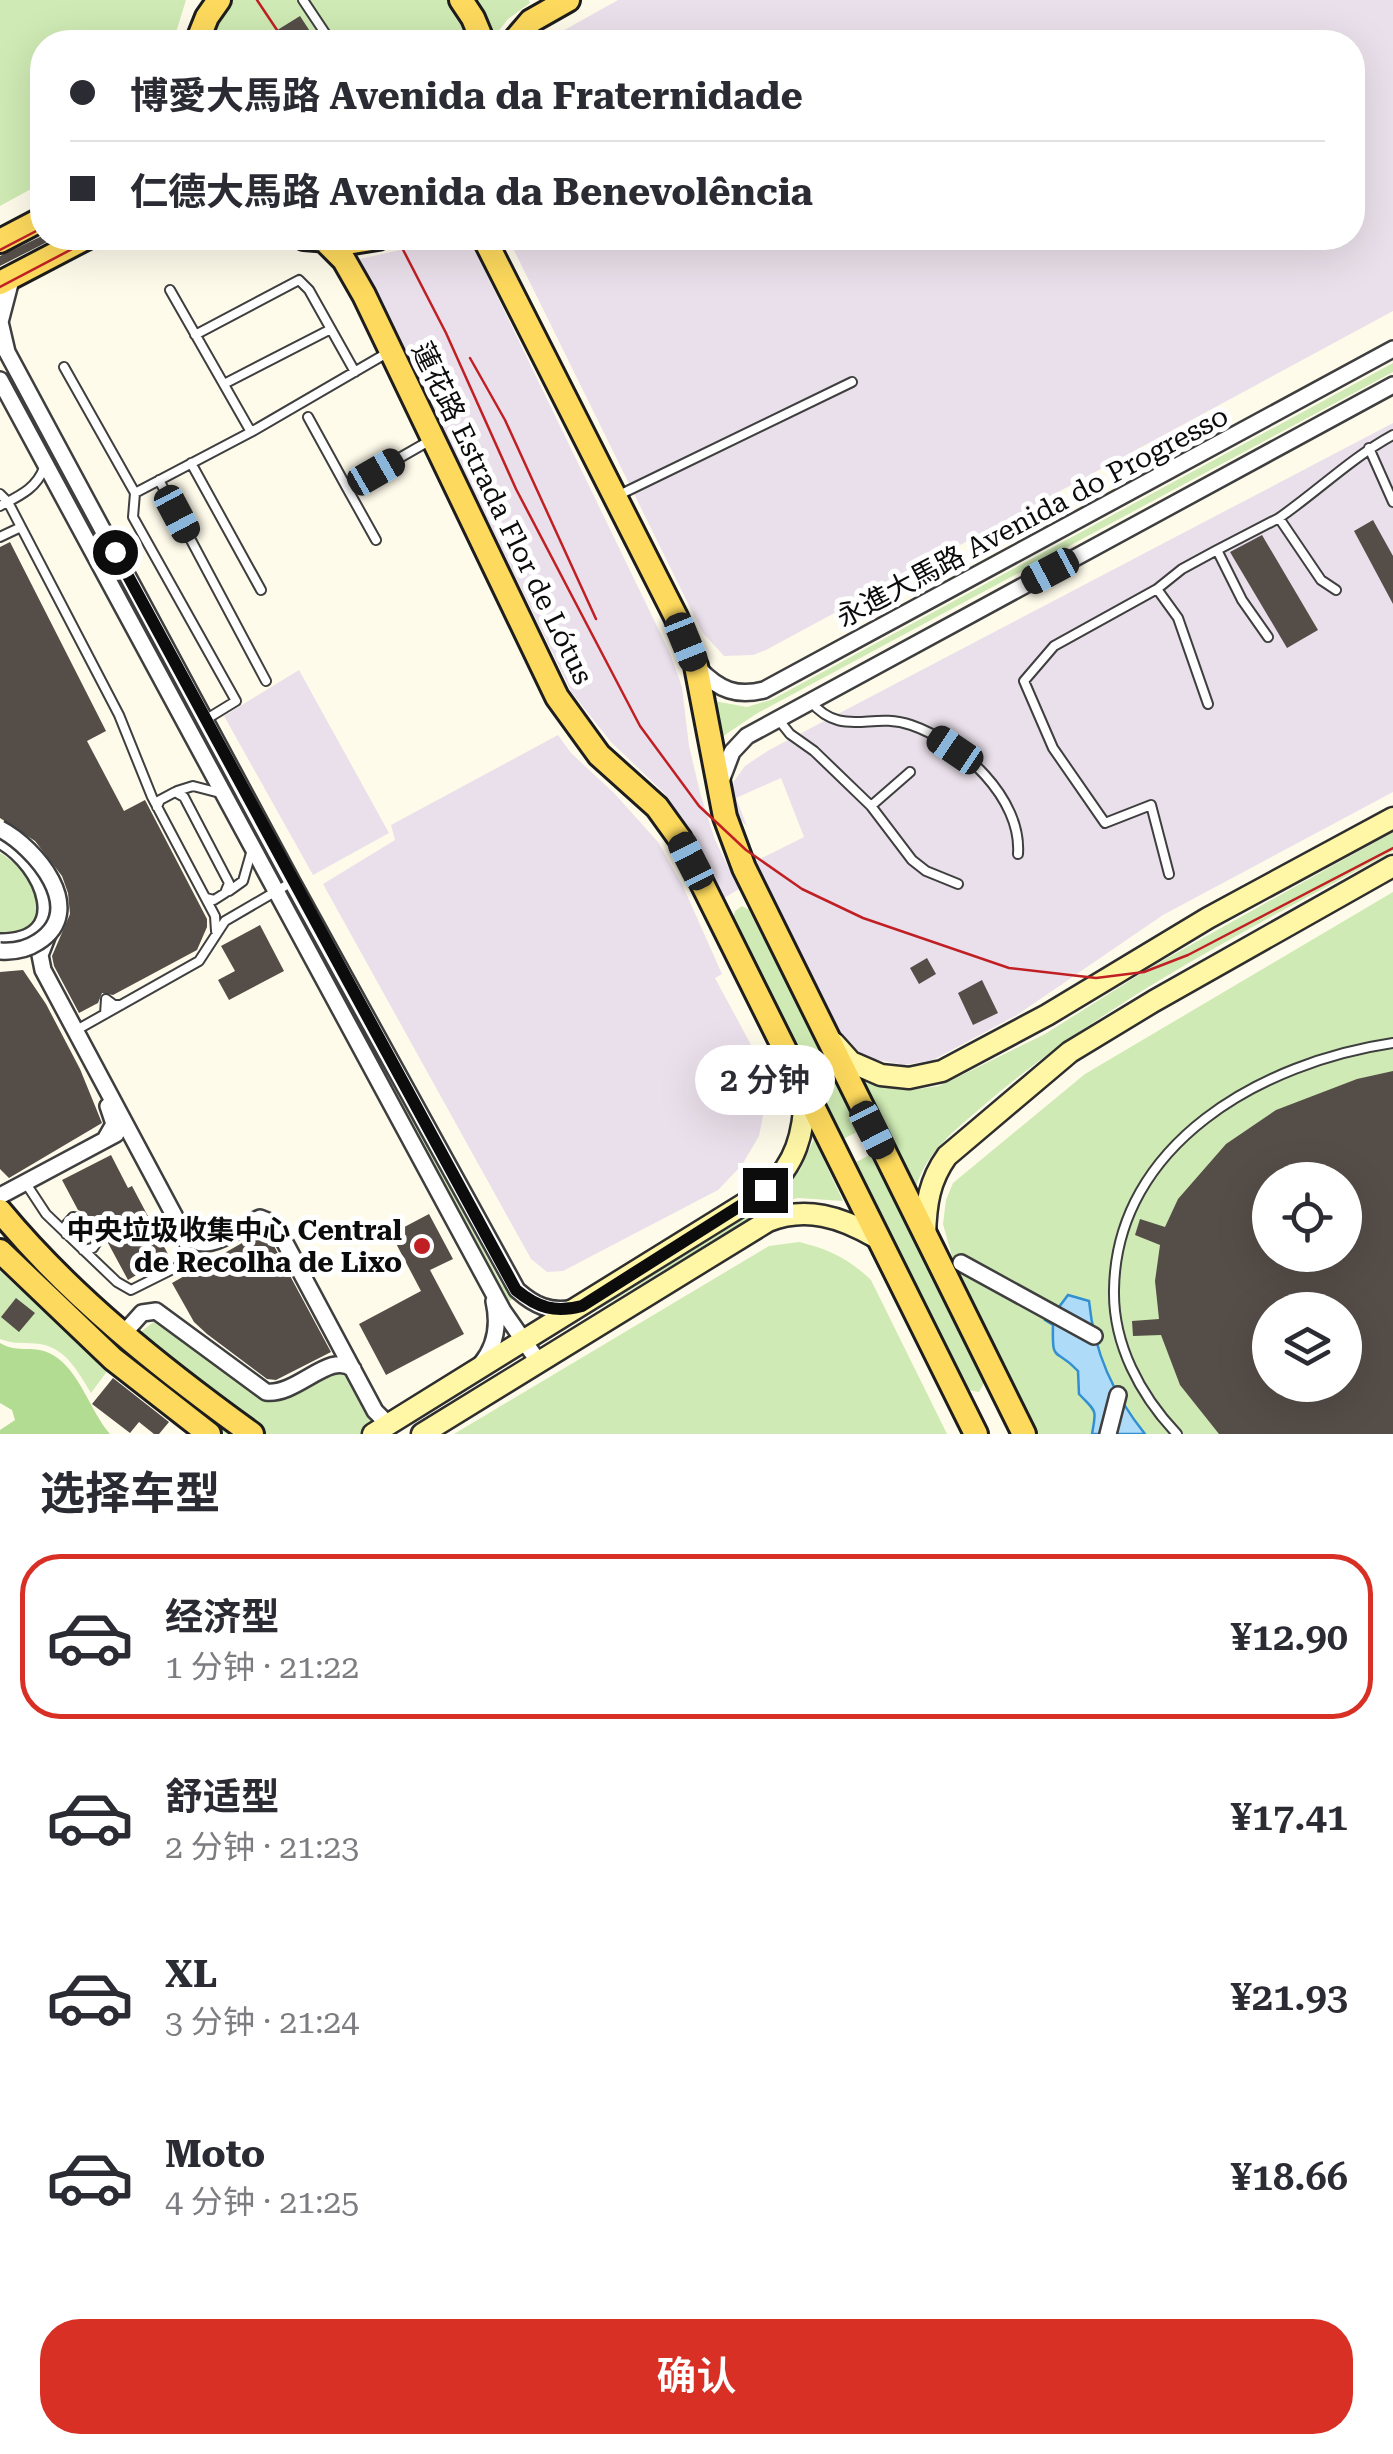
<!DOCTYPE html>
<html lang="zh">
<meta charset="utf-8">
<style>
body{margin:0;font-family:"Roboto Serif","Noto Sans SC",serif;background:#f7f7f7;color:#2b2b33;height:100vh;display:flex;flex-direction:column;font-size:38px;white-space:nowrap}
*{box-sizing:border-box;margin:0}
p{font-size:32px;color:#7c7c81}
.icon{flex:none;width:55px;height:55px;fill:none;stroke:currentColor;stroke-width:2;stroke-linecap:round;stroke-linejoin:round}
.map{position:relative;height:1434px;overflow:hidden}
.side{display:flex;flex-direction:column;background:#fff;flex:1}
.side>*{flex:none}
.hud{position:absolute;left:30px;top:30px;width:1335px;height:220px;border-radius:40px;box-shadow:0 10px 40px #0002;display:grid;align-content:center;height:220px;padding:0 40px;background:#fff}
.buttons{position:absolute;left:1252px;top:1162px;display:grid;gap:20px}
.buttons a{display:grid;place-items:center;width:110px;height:110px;border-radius:50%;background:#fff;box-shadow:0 10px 40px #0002;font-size:50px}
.end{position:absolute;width:45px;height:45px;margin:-22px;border:12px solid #0c0c0c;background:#fff;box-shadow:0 0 0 5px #fff}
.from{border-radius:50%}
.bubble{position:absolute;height:70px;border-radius:35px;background:#fff;box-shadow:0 10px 40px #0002;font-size:32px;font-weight:600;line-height:70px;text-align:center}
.car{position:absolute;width:30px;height:60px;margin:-30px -15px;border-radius:12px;box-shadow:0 0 8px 2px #0007;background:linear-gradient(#222 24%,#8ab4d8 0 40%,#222 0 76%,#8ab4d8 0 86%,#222 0)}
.hud b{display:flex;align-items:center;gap:35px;height:95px;font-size:38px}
.hud b+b{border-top:2px solid #e1e1e2}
.hud i{width:25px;height:25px;background:#2b2b33}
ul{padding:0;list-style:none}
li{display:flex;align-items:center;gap:30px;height:165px;margin:0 20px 15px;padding:0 20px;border:5px solid transparent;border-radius:40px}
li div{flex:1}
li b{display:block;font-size:38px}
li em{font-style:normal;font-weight:600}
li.on{border-color:#d93025}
li>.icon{width:90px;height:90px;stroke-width:1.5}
h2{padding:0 40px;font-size:45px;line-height:120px}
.cta{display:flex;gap:20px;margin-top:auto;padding:20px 40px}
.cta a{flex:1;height:115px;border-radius:40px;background:#d93025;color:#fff;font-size:40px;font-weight:600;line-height:115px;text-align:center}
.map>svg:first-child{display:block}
.industrial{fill:#eae0eb}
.green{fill:#cfeab4;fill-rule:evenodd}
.forest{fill:#b2dc92}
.water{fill:#aedbf8;stroke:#328fd2;stroke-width:2.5}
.building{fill:#554d48;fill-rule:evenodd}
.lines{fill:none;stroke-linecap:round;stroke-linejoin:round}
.lane-casing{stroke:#3f3f3f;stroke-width:12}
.street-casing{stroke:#3f3f3f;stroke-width:20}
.secondary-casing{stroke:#2e2e2e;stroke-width:25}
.primary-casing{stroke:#1d1d1d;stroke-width:28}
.lane{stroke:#fff;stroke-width:8}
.street{stroke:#fff;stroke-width:15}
.secondary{stroke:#fff7a6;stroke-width:20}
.primary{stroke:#fdd95d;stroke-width:22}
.tram{stroke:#c02024;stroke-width:2.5}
.street-bridge-casing{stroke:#3f3f3f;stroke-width:20;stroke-linecap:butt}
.street-bridge{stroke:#fff;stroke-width:15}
.route{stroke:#0c0c0c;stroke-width:12}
.poi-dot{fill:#c02024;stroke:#fff;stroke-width:4}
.labels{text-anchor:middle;stroke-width:10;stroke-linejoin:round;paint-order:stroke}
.street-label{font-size:28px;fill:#0c0c0c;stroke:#fff}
.poi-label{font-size:28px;font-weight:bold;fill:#0c0c0c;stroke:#fff;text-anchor:end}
</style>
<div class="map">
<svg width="1393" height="1434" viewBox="0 0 1393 1434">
<rect width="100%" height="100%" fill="#fffbeb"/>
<path class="industrial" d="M618,0H1393V311L766,650L753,655L724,656L702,632L508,238H1352V42H543Z
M426,238H469L670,653L682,687L689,746L701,796L715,840L739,889L724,898L695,841L664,793L611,742L572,693L360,259L404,249Z
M1393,423V792L1163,915L1017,1015L933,1060L904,1065L873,1059L847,1045L756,861L804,837L781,778L736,798L747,826L735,815L730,799L734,781L745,766L769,750Z
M299,670L389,833L313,875L224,716Z
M558,735L571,753L615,794L658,842L682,884L722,974L715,978L757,1056L766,1100L759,1136L742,1165L718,1190L563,1271L547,1272L531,1259L323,884L395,840L391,825Z"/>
<path class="green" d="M0,0H186L173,42H42V183L0,206Z
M232,0H450L474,42H208Z
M472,0H529L530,3L508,19L493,38Z
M1393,363V372L756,714L719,739L714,701L747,707L773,699Z
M1393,832V851C1253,927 1104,1001 983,1106C955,1131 928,1149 916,1187L865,1083L911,1090L939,1086L970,1071L1045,1034L1153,966Z
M0,853C37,874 64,934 0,935Z
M1393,892V1434H1035L955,1267L943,1224L946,1200L953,1183L1085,1074ZM1270,1180H1345V1255H1270ZM1270,1310H1345V1385H1270Z
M742,906L749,910L861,1130L843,1139L733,919L735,911Z
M350,1002L502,1285L516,1297L508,1302L347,1004Z
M814,1139L843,1201L798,1198L772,1205L601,1308L598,1306L780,1194L800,1170Z
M872,1154L984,1383L979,1392L968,1390L856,1162Z
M0,1222L240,1434H225L116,1350L3,1240Z
M799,1242C829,1249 849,1259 871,1280L947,1434H454L769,1246Z
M0,1271L108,1370L91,1393C78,1372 66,1348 40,1344C25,1342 15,1345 0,1339Z
M156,1320L258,1397C294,1413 317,1361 349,1376L378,1426L364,1434H267L138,1334Z"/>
<path class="forest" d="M0,1343C18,1354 35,1344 53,1355C80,1371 90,1411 110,1434H0V1430L15,1420L12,1410L0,1403Z"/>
<path class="water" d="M1068,1295L1089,1301C1094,1352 1113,1394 1145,1434H1092C1097,1408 1096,1412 1079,1394L1078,1371C1055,1346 1052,1365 1053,1325L1045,1320L1047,1314L1059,1307Z"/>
<path class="building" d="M300,16L317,42H258Z
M42,236L55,238L0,266V256Z
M1373,520L1393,556V604L1354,531Z
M1262,535L1318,630L1287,648L1230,552Z
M10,542L106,731L87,741L124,811L145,800L207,919V927L197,950L113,995L102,993L98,1003L79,1013L54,966L52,956L70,914L68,893L62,876L35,841L0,818V547Z
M260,925L284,971L229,1000L218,980L235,971L221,946Z
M927,958L936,974L919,984L910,968Z
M23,970L46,1004L80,1069L102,1123L9,1178L0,1169V972Z
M982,980L998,1013L973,1025L958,993Z
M1393,1071V1434H1219L1180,1385L1161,1335L1133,1336L1132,1321L1159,1319L1155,1281L1160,1245L1135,1235L1140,1219L1165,1227L1178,1199L1226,1144L1276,1110L1357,1079ZM1270,1180H1345V1255H1270ZM1270,1310H1345V1385H1270Z
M111,1155L128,1188L132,1186L169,1256L128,1280L101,1230L85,1213L78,1210L62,1180Z
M429,1214L453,1259L430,1270L464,1334L386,1375L359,1324L421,1291L391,1234Z
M263,1231L267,1233L331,1352L276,1380L267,1379L207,1334L194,1322L172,1283Z
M16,1298L35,1313L19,1332L1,1317Z
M113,1378L169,1422L159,1434H154L139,1422L130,1433L92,1404Z"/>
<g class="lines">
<g class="lane-casing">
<path id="lane" d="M303,0L331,42
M170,290L251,432L387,353
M195,335L299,280L309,290L355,372
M64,367L135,493L133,517L236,701L205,720
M224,384L331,329
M308,417L347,488L429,441
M1369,448L1393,502
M191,463L261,590
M159,480L266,681
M347,488L376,540
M135,493L251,432
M0,494L8,502L119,715L152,797L215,916L216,931
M619,495L852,382
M0,506C19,496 36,489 44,468
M0,537L21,527
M1157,589L1054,646L1024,681L1053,748L1105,823L1151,805L1169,874
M1336,590L1321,580L1279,518C1318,491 1351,458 1393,435
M1268,637L1242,600L1217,550L1279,518
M810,701C842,739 871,711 911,725C961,742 1022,798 1018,854
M1208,704L1178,618L1157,589L1182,569L1217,550
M778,719L790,734L814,751L871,806L912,860L926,871L958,884
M177,791L193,786L220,793
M871,806L910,772
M157,807L160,800L175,792L184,797L229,883L225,893L214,900L206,898
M229,891L243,881L251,853
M105,1014L106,999L114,1005H121
M73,1032L199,961L225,921L292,882
M25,1182L46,1214L117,1282L131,1290L179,1266L185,1250L182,1236
M66,1234V1225L73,1217L80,1218L95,1234L97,1242L93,1248L83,1250
M1177,1434C1140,1395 1113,1344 1114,1290C1116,1143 1263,1062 1393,1043"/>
</g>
<g class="street-casing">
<path id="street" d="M12,276L0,322L7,352L292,882L517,1290C534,1305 550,1313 573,1308
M0,380L503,1311L538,1361
M699,669C719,690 737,697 764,690L1393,349
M721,781L732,752L747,736L1393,385
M0,840C45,864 76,942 0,942
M49,932L40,955L43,970L183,1232C206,1259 235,1229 260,1218L275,1224L375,1411L385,1421L395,1422
M106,1138L114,1124L108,1106
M0,1196L116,1134
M961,1263L1094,1336
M124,1333L142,1313L156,1311L266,1392C297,1396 330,1350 353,1369
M481,1364C496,1346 499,1323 494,1301
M1108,1434L1118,1395"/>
</g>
<g class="secondary-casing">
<path id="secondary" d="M834,1043L851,1062L881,1075L909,1078L942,1071L1047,1015L1208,918L1393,818
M925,1235C926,1204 929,1181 947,1156L1070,1052L1154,1001L1393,866
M373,1434L765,1191C796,1165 804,1133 805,1094
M422,1434L768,1221C806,1206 841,1217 875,1237"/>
</g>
<g class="primary-casing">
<path id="primary" d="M461,0L473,18L483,42
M197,42L207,17L219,0
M513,42L531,21L568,0
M304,238L353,242L378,238
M484,238L676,617L696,666L725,817L744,868L1024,1434
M0,241L42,219
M326,242L344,260L364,295L557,697L599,755L657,807L680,839L976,1434
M0,283L86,238
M0,1211C71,1297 162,1369 252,1434
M0,1251L113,1359L209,1434"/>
</g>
<use href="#lane" class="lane"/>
<use href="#street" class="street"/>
<use href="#secondary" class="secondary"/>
<use href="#primary" class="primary"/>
<path class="tram" d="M257,0L285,42
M397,238L446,333L516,489L640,726L699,806L746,850L802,889L863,918L1009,968L1096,978L1144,972L1188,955L1393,848
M0,250L42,228
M0,287L93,238
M470,358L505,420L596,619"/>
<g class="street-bridge-casing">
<path id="street-bridge" d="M0,829C35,847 89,910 38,942C26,950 14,952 0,951"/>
</g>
<use href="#street-bridge" class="street-bridge"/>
</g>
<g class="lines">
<path class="route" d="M115,552L516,1290C538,1308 555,1313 582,1306L765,1190"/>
</g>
<circle class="poi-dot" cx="422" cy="1246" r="10"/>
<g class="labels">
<g class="street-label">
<text transform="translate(503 513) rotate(64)" y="10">蓮花路 Estrada Flor de Lótus</text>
<text transform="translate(1032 516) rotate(-28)" y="10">永進大馬路 Avenida do Progresso</text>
</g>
<g class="poi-label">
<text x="402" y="1240">中央垃圾收集中心 Central<tspan x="402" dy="32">de Recolha de Lixo</tspan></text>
</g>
</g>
</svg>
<div class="buttons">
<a><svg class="icon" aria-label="locate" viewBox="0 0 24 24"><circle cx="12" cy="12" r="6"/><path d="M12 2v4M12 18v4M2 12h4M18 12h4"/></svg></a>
<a><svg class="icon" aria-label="layers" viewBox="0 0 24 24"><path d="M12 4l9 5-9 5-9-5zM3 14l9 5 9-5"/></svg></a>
</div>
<i class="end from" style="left:115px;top:552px"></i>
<i class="end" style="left:765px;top:1190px"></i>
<div class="bubble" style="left:695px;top:1045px;width:140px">2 分钟</div>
<i class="car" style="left:376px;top:472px;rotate:60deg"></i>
<i class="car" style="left:177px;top:514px;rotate:152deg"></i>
<i class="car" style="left:1050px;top:571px;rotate:242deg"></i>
<i class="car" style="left:686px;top:642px;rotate:158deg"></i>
<i class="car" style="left:955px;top:750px;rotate:304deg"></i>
<i class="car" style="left:691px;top:861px;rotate:333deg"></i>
<i class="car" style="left:872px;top:1130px;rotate:153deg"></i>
<div class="hud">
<b><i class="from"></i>博愛大馬路 Avenida da Fraternidade</b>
<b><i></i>仁德大馬路 Avenida da Benevolência</b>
</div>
</div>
<section class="side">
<h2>选择车型</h2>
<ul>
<li class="on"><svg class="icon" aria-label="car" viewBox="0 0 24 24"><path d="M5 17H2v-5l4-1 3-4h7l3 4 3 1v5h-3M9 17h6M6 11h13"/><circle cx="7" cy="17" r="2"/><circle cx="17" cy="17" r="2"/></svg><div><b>经济型</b><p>1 分钟 · 21:22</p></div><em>¥12.90</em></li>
<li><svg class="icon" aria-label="car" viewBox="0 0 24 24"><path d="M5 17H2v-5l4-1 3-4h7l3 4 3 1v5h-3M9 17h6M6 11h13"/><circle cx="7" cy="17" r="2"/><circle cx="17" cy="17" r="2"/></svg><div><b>舒适型</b><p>2 分钟 · 21:23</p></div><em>¥17.41</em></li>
<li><svg class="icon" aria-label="car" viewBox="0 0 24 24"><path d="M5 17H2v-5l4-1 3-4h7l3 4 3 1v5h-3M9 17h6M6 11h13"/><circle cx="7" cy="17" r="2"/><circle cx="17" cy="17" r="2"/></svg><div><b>XL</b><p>3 分钟 · 21:24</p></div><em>¥21.93</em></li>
<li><svg class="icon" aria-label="car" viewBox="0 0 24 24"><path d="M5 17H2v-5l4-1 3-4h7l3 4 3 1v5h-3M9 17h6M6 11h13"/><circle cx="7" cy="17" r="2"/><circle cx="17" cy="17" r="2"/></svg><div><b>Moto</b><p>4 分钟 · 21:25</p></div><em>¥18.66</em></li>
</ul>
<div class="cta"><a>确认</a></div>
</section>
